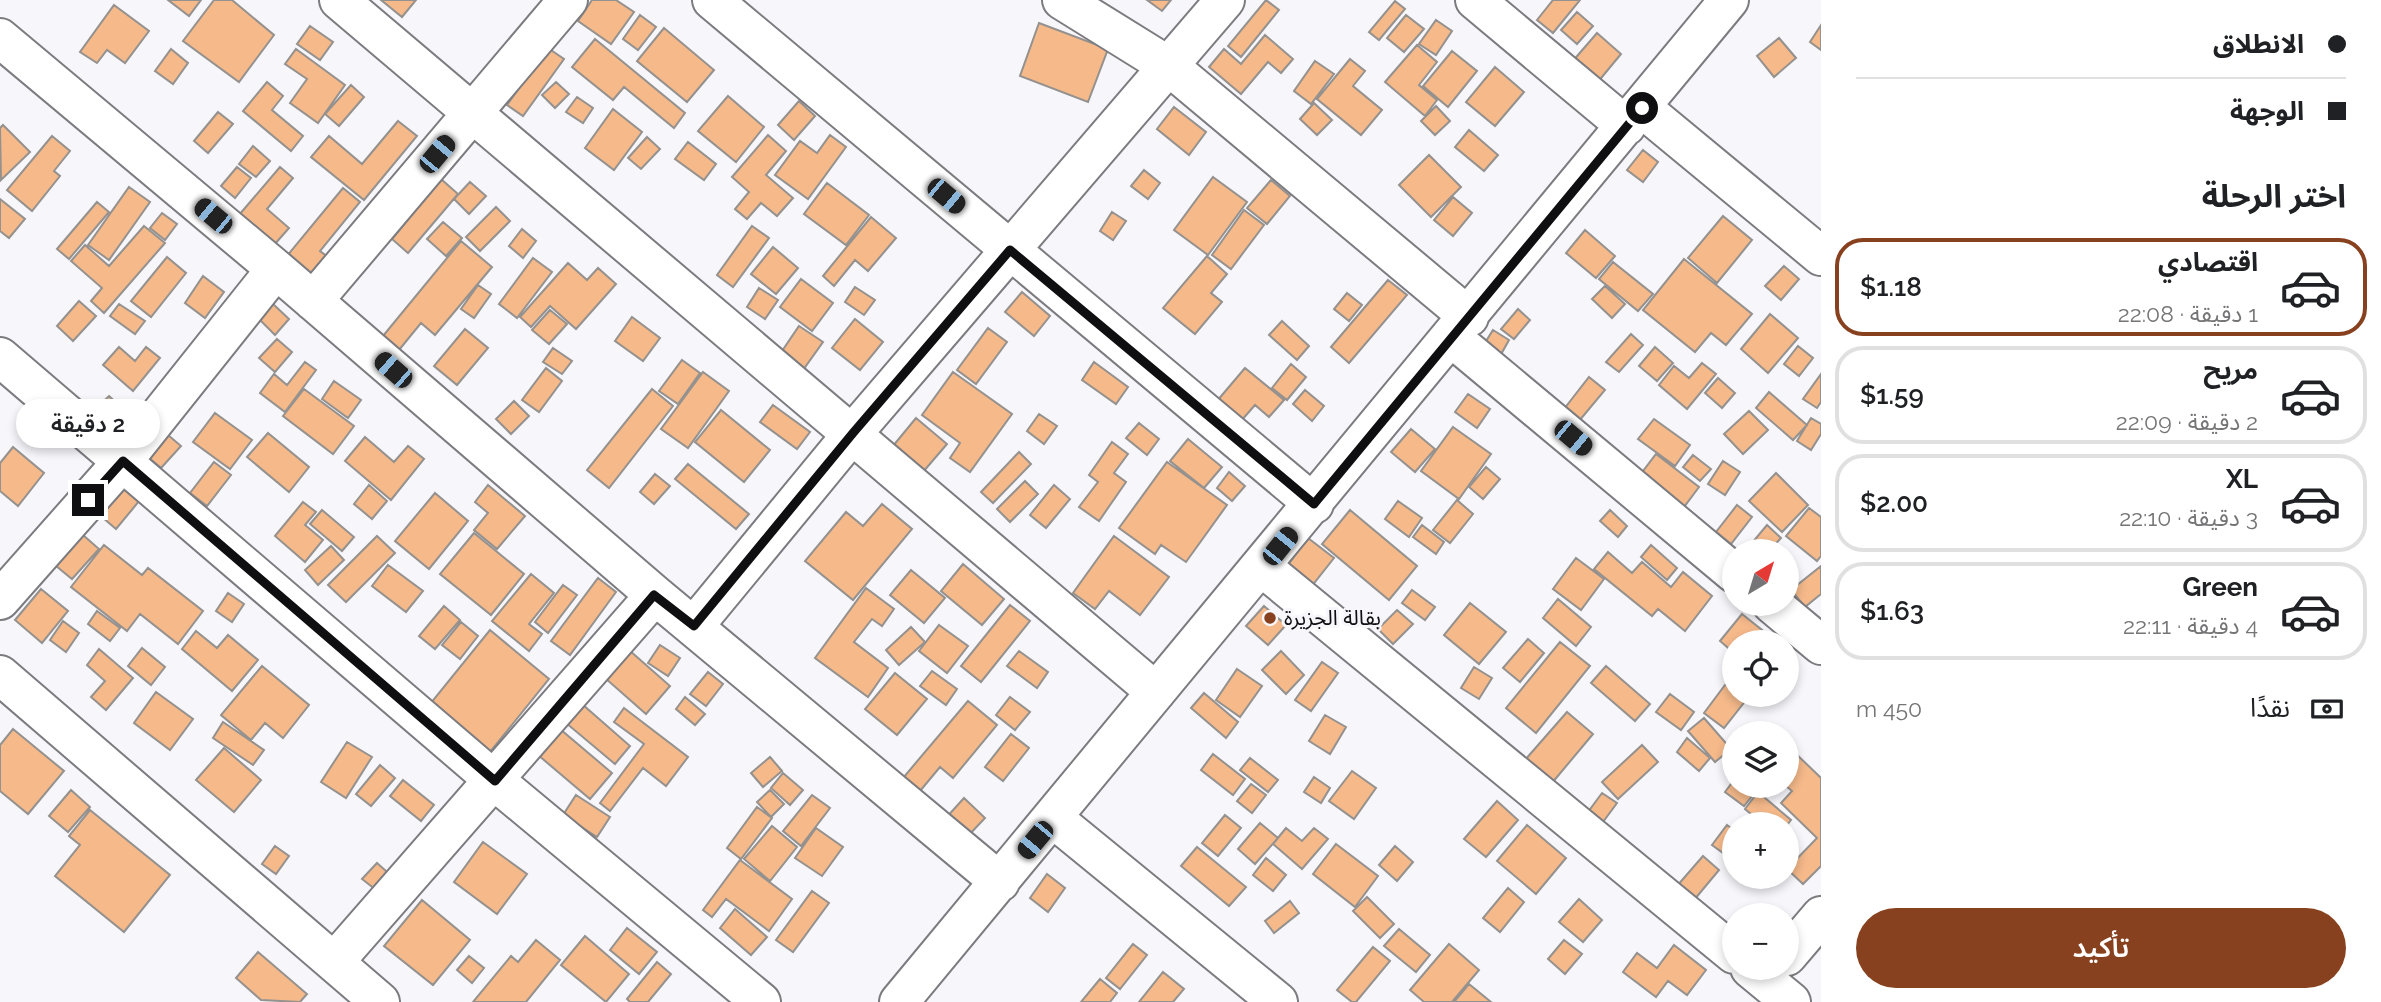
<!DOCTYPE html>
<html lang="ar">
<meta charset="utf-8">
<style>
body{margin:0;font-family:Raleway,"Noto Sans Arabic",sans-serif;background:#f6f6f6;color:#202124;direction:rtl;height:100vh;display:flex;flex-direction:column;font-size:26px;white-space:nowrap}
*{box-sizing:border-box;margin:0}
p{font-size:23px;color:#757577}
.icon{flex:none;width:38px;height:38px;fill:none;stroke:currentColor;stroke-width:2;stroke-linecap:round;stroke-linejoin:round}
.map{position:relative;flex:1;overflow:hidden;direction:ltr}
.panel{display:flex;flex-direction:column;background:#fff;width:560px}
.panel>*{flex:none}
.top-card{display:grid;align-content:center;height:154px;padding:0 35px;background:#fff}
.needle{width:46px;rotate:38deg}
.controls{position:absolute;left:1722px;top:539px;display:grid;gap:14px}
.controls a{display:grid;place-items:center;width:77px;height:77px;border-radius:50%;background:#fff;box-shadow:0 4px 10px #0003;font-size:35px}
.end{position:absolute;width:32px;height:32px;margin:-16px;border:9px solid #0f0f11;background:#fff;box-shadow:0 0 0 4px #fff}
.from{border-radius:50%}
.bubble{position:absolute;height:49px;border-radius:24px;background:#fff;box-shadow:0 4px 10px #0003;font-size:23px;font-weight:600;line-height:49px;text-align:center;direction:rtl}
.car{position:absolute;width:21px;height:42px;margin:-21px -10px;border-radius:9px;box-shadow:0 0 5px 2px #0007;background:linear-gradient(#222 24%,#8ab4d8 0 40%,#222 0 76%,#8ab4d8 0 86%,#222 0)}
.top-card b{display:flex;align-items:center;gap:24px;height:66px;font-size:26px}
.top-card b+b{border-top:2px solid #e0e0e0}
.top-card i{width:18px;height:18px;background:#202124}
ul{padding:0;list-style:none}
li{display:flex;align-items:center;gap:21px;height:98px;margin:0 14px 10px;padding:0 21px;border:4px solid #e0e0e0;border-radius:28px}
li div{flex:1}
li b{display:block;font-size:26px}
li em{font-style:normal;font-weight:600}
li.on{border-color:#88411f}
li>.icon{width:63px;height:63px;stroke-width:1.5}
h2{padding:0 35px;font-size:32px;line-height:84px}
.pay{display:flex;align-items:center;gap:18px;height:77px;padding:0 35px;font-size:26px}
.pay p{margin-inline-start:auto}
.action{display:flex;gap:14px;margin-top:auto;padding:14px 35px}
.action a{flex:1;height:80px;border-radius:42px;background:#88411f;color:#fff;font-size:28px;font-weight:600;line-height:80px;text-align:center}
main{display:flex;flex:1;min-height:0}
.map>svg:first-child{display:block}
.building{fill:#f5b98a;stroke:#94918e;stroke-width:2}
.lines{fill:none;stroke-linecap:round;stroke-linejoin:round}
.minor-casing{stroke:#7c7c80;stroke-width:42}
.minor{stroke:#fff;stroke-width:38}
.route{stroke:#0f0f11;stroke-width:9}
.poi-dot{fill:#88411f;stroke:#f6f6fb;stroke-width:2.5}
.labels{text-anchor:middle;stroke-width:6;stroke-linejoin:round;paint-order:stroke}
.poi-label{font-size:21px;fill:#0f0f11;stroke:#f6f6fb;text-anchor:start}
</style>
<main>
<section class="panel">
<div class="top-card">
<b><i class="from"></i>الانطلاق</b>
<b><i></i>الوجهة</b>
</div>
<h2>اختر الرحلة</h2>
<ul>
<li class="on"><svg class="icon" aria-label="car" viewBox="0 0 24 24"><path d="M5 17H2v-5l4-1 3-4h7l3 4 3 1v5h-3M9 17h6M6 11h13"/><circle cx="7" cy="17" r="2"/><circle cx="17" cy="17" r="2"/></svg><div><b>اقتصادي</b><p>1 دقيقة · 22:08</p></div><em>$1.18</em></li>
<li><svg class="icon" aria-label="car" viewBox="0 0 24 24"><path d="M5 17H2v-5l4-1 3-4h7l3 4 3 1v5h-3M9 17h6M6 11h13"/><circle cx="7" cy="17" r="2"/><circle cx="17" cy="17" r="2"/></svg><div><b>مريح</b><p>2 دقيقة · 22:09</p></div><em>$1.59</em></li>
<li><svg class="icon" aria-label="car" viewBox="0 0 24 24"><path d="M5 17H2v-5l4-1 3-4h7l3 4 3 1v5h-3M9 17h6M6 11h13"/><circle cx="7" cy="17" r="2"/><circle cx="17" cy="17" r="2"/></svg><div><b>XL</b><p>3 دقيقة · 22:10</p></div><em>$2.00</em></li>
<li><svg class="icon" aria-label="car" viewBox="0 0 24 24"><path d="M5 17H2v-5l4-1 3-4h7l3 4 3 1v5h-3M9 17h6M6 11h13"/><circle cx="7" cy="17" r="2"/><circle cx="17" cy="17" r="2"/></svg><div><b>Green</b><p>4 دقيقة · 22:11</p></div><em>$1.63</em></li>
</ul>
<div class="pay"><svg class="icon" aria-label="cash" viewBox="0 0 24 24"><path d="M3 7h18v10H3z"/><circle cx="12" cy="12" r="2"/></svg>نقدًا<p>450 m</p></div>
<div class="action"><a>تأكيد</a></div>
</section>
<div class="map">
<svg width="1821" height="1002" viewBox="0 0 1821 1002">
<rect width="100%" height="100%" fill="#f6f6fb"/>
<path class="building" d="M168,0H201L189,16Z
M214,0H232L274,35L239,82L183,41Z
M381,0H416L402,17Z
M592,0H616L634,12L611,44L578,21Z
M1147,0H1171L1162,11Z
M1266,0L1279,10L1241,57L1228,46Z
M1553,0H1580L1553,33L1537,20Z
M1395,1L1405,9L1379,40L1369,32Z
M114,5L149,31L125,63L107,50L97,63L80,52Z
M1577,12L1593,26L1577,44L1561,30Z
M640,15L656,27L638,50L623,39Z
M1406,15L1424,29L1404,52L1387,38Z
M1436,20L1452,31L1436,55L1419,44Z
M1039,23L1108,49L1088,102L1020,76Z
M1821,25V50L1810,42Z
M310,26L333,42L320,60L297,44Z
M664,28L714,70L687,102L637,61Z
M1597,33L1621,54L1597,83L1572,62Z
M1265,35L1293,59L1281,73L1268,62L1241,94L1209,67L1224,49L1241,64Z
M1779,38L1796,58L1774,77L1757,56Z
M595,39L685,113L674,128L624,87L613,100L572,67Z
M1417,45L1437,62L1419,85L1437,100L1425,116L1385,82Z
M548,48L564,59L523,116L507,105Z
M171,49L188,63L173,84L155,71Z
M296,49L345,85L318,123L290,103L307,79L285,64Z
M1452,51L1477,71L1448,107L1423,86Z
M1350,59L1365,71L1353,86L1382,110L1361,135L1317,99Z
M1315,61L1334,74L1311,104L1294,91Z
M1495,67L1524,92L1495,126L1466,102Z
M267,82L283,96L272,110L303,136L291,151L243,111Z
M556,82L569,94L555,108L542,95Z
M351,85L364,97L339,126L325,114Z
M728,96L764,127L736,162L698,131Z
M577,97L593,108L583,123L566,112Z
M799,101L815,116L794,140L778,125Z
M1314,103L1332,120L1317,135L1300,119Z
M1436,106L1450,121L1435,135L1421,121Z
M1174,107L1206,132L1189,155L1157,129Z
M613,109L642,132L614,170L585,148Z
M218,112L233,124L208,153L194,141Z
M398,121L417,136L364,200L311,157L329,136L362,164Z
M3,125L30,152L1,180L0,128Z
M1469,130L1498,155L1484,171L1455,147Z
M768,135L786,151L766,175L793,198L777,216L761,203L747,219L735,209L749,192L732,177Z
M830,135L846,147L808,199L775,175L800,141L817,153Z
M52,136L70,151L54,171L60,176L32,211L7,190Z
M647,137L660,149L641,169L628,158Z
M688,142L716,164L704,180L675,159Z
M253,146L270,161L256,177L239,164Z
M1643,150L1658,162L1643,182L1627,170Z
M1429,155L1461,187L1431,217L1399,185Z
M237,167L251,178L235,198L221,186Z
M280,167L293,178L267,209L289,228L274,245L239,215Z
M1144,170L1160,183L1148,199L1131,186Z
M1213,177L1247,202L1208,255L1174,230Z
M441,179L458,194L408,253L392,239Z
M1271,180L1290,196L1267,224L1247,208Z
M470,182L486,196L469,214L454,199Z
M827,183L869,215L846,245L804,214Z
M129,187L150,202L109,260L88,245Z
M343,188L360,202L320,251L328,257L307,283L282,262Z
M1453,197L1472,213L1453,236L1434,220Z
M0,199L25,219L9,238L0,231Z
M97,202L109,212L69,259L57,249Z
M496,207L510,221L480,251L466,237Z
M1244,210L1264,225L1231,269L1212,255Z
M1112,212L1126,221L1113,240L1100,231Z
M162,213L177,224L165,240L150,228Z
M1723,216L1752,240L1717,283L1688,258Z
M871,217L896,238L868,271L855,260L834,286L823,276Z
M443,222L462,238L446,256L427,239Z
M144,226L165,243L104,313L91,301L102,288L71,261L85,245L109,266Z
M752,226L769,238L733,287L717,275Z
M522,229L536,241L523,258L509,246Z
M1585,230L1615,256L1596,278L1566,253Z
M461,241L492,267L435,335L421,323L399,350L383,336Z
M773,247L798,268L776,294L751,274Z
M1207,256L1227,274L1211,293L1222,302L1195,334L1163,308Z
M167,257L186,273L151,317L131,301Z
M533,258L552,272L517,318L499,304Z
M1684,259L1752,314L1726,345L1711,333L1695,352L1643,310Z
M1613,262L1653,294L1638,311L1599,279Z
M568,263L587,280L598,268L616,284L576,329L550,306L531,327L520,317Z
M1784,266L1799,279L1781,300L1765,286Z
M203,276L224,292L205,318L185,303Z
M801,279L833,303L812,331L780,307Z
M1388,280L1407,295L1349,363L1331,347Z
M478,285L491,294L474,318L461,309Z
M1605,286L1625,304L1612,318L1592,299Z
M855,287L875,300L864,315L845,302Z
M759,288L778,300L765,319L747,307Z
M1022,292L1050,316L1034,336L1005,312Z
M1347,293L1362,305L1349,321L1334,309Z
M79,301L96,316L73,341L57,326Z
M272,303L289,319L275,335L258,318Z
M119,304L145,321L135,334L110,316Z
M1518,309L1530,320L1514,339L1501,329Z
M550,310L567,324L549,344L532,330Z
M1770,314L1798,338L1768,373L1741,349Z
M632,317L660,338L643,361L615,341Z
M855,319L883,342L860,370L832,348Z
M1282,321L1309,346L1297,360L1269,335Z
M799,326L823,342L803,370L780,354Z
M988,328L1007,342L976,384L957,370Z
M465,329L488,348L457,385L434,366Z
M1493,330L1509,340L1500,356L1483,346Z
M1631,334L1643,345L1619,372L1606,362Z
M277,339L292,352L275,372L259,358Z
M1798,346L1813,358L1799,376L1784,364Z
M119,347L135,361L146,347L160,358L133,391L103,365Z
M1655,347L1673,363L1657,381L1639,366Z
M553,348L572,361L562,374L543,362Z
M682,360L700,373L678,404L659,391Z
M305,362L316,370L285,412L260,393L274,374L287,385Z
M1094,362L1128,387L1116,404L1082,380Z
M1702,363L1716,374L1687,409L1659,385L1674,366L1689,378Z
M1291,364L1306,377L1287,400L1272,388Z
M546,368L562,381L539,412L522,400Z
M1245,368L1284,400L1269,417L1255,405L1241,421L1217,401Z
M703,372L729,391L688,448L661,429Z
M953,372L1012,414L970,472L950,458L960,443L922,415Z
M1821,374V402L1817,408L1803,399Z
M1589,377L1605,390L1579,421L1564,409Z
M1718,378L1735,393L1722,408L1705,393Z
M334,381L361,400L348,418L322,399Z
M304,389L354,426L333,454L283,416Z
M652,389L673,406L609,488L587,470Z
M1305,390L1324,406L1312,421L1293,404Z
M1769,392L1807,425L1793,440L1756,408Z
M1468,394L1490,409L1477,428L1455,412Z
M109,396L122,408L106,424L93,411Z
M514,401L529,416L511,434L496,419Z
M773,405L810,432L797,449L760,422Z
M721,410L770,450L744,482L695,442Z
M1749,411L1768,430L1743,454L1724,434Z
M215,413L252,440L230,469L193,442Z
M1039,414L1057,426L1044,444L1027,431Z
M916,418L947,444L923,472L893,446Z
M1811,418L1821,424V434L1811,450L1797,441Z
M1654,419L1690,445L1675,466L1638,439Z
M1139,423L1159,439L1147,455L1126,438Z
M1453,427L1491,454L1459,499L1421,471Z
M1411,429L1435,449L1415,472L1391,452Z
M268,433L309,467L289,492L247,457Z
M168,435L181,446L161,468L148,457Z
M365,437L394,462L408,446L424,459L391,500L345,461Z
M1188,439L1222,467L1204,488L1170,461Z
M1112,442L1128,454L1114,473L1126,482L1099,521L1079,507L1098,482L1089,475Z
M13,447L44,473L18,506L0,491V463Z
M1019,452L1031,464L993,503L981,492Z
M1656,454L1699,487L1684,507L1640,475Z
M1693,455L1711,469L1700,481L1683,467Z
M1723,461L1740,472L1725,495L1708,484Z
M214,462L231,475L207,506L190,493Z
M1167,462L1227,505L1186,562L1161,545L1155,554L1119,528Z
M688,464L749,514L736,529L675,479Z
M1486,467L1500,479L1483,499L1469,487Z
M1229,472L1245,486L1232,501L1217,488Z
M1776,473L1808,505L1782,532L1749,501Z
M655,474L670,486L654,504L640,492Z
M111,476L140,500L116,529L88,505Z
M1025,481L1038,494L1010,522L997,509Z
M369,485L387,501L372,519L354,504Z
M488,485L525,516L497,549L474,530L488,513L475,502Z
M1054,485L1070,499L1046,528L1030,515Z
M435,493L468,521L429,569L395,541Z
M1457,500L1473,514L1450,543L1433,530Z
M1398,501L1422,518L1409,537L1385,519Z
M303,502L316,512L305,525L323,540L305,562L275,536Z
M882,504L912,529L853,600L805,561L846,512L863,526Z
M1737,505L1752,517L1731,544L1716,532Z
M1809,508L1821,517V556L1817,561L1786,536Z
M322,510L354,537L342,551L310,524Z
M1350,510L1417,566L1389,600L1322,544Z
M1610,510L1627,526L1618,537L1600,521Z
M1422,525L1444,542L1436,554L1413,537Z
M1767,525L1781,538L1769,551H1760L1751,544Z
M474,533L524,574L491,615L440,574Z
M83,535L99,549L72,579L56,566Z
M377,536L395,553L346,602L328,585Z
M1114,536L1169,577L1140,615L1109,591L1095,609L1073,593Z
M1308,538L1334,558L1307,592L1282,573Z
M104,545L142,575L148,568L203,611L178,644L140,614L127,631L71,587Z
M1651,545L1677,568L1667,580L1641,557Z
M331,546L344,560L318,585L305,570Z
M1608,552L1632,573L1642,562L1671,587L1683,572L1712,596L1685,631L1658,609L1652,616L1594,569Z
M1576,558L1604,579L1581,610L1553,589Z
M963,564L1004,599L982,625L941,591Z
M388,565L423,591L406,612L372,586Z
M1821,566V594L1805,607L1791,590Z
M911,570L945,598L924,623L890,595Z
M531,574L554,593L529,624L542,634L529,651L492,621Z
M598,578L616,592L570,655L551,641Z
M563,585L577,595L548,633L535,622Z
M866,588L894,609L882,626L872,619L854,642L888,668L868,697L815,658Z
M41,589L68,611L42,643L15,620Z
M1412,590L1435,607L1425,620L1402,603Z
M228,593L244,604L232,622L216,611Z
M1558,599L1591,627L1576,646L1543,618Z
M1470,603L1506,632L1479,664L1444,635Z
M1010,605L1030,621L981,682L961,666Z
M444,606L460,620L435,649L419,636Z
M1264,606L1286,625L1268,645L1246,626Z
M1397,610L1413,624L1393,644L1378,629Z
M97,611L120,628L110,641L88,624Z
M1742,614L1762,630L1752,642H1734V653L1720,641Z
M63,621L79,633L66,652L50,640Z
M461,622L478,636L460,659L442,645Z
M939,625L968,646L947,673L919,651Z
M911,627L925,642L899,665L886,650Z
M490,630L549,679L490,752L430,704Z
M196,631L217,648L228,635L258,660L232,691L182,649Z
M1528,639L1544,653L1520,682L1503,668Z
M1560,642L1590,666L1536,733L1506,708Z
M660,645L680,658L668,676L648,663Z
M142,648L165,667L151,685L128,666Z
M99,649L133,678L106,710L91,697L105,681L87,665Z
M629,650L670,686L646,714L605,678Z
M1019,651L1048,672L1037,688L1007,666Z
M1281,651L1304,675L1286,694L1262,670Z
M1322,662L1338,673L1311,711L1295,700Z
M262,666L309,705L283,738L265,723L251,740L221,715Z
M1606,666L1650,704L1635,721L1591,683Z
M1474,667L1492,678L1479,699L1461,688Z
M1237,669L1262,686L1240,717L1216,700Z
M932,671L957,689L946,705L920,686Z
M708,672L723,684L706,706L690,694Z
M895,673L927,699L897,735L865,709Z
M1734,673V695H1750L1724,728L1704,713Z
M156,692L193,719L170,750L134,723Z
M1204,693L1238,722L1226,738L1191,708Z
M1670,694L1694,712L1681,730L1656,712Z
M685,697L705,714L695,725L676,709Z
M1010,697L1030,712L1015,730L996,715Z
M968,701L997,725L953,778L940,767L920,791L903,778Z
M582,704L630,746L615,764L566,723Z
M624,708L688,757L666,786L643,768L610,811L600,803L644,744L614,722Z
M1567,712L1593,734L1552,783L1525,760Z
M1325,715L1346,727L1330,754L1309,741Z
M1704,718L1731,749L1715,762L1688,731Z
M223,722L264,750L253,765L213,738Z
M13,729L64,771L28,814L0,791V745Z
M560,729L612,773L590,799L538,755Z
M1011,734L1029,748L1003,781L985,767Z
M1687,738L1710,758L1699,771L1677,752Z
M347,742L372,757L346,798L321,782Z
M1642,745L1658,762L1618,799L1602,782Z
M224,748L261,780L234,812L196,780Z
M1791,749L1821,778V866L1803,884L1787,869L1817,838L1781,803L1792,791L1786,786L1787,753Z
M1213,754L1245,779L1233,795L1201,770Z
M770,757L782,771L763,787L751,773Z
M1250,758L1278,780L1268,792L1240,770Z
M380,765L395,778L371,806L356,794Z
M1352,771L1376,788L1354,819L1329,801Z
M783,773L803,790L790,805L771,788Z
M1314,777L1330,788L1321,803L1304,792Z
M403,780L434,805L421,821L390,796Z
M1734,780V786H1760L1744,806L1725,792Z
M1251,784L1266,795L1252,813L1237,801Z
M71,790L90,807L68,832L49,816Z
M770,790L784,804L771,817L757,802Z
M1758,792L1791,820L1787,825L1763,824L1745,809Z
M1602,793L1617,803L1603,822L1588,812Z
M576,795L610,817L597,837L563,815Z
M812,795L830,808L801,846L783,831Z
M964,798L985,818L966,838L945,819Z
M1497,801L1518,820L1486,857L1464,839Z
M757,807L772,818L741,859L727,848Z
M90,810L170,875L124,932L55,876L80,845L69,836Z
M1225,815L1241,828L1218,856L1202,843Z
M1260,823L1278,838L1255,864L1238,849Z
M1527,825L1566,858L1536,894L1497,861Z
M1727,825L1734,830V861L1712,845Z
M772,826L797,847L770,881L744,859Z
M816,828L843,847L822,876L795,858Z
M1286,828L1302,841L1314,828L1328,839L1302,869L1273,844Z
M483,842L527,874L497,914L454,882Z
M1336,844L1378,876L1355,907L1313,874Z
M275,846L289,856L276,874L262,864Z
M1395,846L1413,862L1397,881L1379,865Z
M1197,847L1246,887L1229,906L1181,866Z
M1703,856L1719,870L1694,900L1677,886Z
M1266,858L1286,875L1273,891L1253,875Z
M740,860L792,899L769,931L726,899L712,917L703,910Z
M377,863L395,879L381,894L362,879Z
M1047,874L1065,888L1048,912L1030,898Z
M1508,888L1524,902L1500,932L1483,918Z
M812,891L829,903L793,952L776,940Z
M1367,897L1394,924L1380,938L1353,911Z
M1579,899L1602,920L1583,942L1559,922Z
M422,900L470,940L433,985L384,946Z
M1290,901L1299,913L1274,933L1265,921Z
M735,909L767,937L751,955L720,928Z
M627,928L657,952L639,974L610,950Z
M1399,929L1430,955L1416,972L1384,946Z
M585,936L629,974L606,1002L561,965Z
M536,940L560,960L526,1002H473L511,956L518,962Z
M1564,940L1582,954L1565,974L1548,959Z
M1133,944L1147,955L1120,989L1106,978Z
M1449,944L1479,970L1452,1002H1424L1410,990Z
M1674,945L1706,970L1687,995L1668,981L1656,997L1623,972L1637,953L1657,968Z
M1373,947L1390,961L1356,1002H1352L1337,990Z
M258,952L307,994L300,1002L261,1000L236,978Z
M469,956L484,968L472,983L457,970Z
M657,962L671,974L648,1002H630L627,999Z
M1163,972L1184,989L1173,1002H1139Z
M1100,979L1117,993L1110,1002H1081Z
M1469,984L1491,1002H1454Z"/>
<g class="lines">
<g class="minor-casing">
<path id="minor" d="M339,0L1156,692
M712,0L1314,504
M1062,0L1170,67L1469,317
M1475,0L1626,126
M0,38L276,269L655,595L1000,882
M1642,108L1821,256
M313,301L568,0
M1451,337L1734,573
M0,357L495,781L761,1002
M1262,567L1734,954
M0,600L123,461L276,269
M1772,604L1821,645
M694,626L853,433L1225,0
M0,675L380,1002
M1054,819L1278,1002
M1787,956L1821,916
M335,961L655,595
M1750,968L1791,1002
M899,1002L1729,0"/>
</g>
<use href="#minor" class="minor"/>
</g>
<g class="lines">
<path class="route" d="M88,500L123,461L495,781L654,595L694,626L853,433L1010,250L1314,504L1642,108"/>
</g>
<circle class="poi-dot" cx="1270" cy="618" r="7"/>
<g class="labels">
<g class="poi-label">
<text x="1284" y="625">بقالة الجزيرة</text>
</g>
</g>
</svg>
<div class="controls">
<a><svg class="needle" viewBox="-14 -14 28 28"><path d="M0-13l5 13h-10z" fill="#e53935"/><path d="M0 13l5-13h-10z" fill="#757577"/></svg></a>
<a><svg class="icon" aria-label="locate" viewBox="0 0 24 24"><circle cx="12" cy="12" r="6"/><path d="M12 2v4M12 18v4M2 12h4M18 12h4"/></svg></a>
<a><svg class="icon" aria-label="layers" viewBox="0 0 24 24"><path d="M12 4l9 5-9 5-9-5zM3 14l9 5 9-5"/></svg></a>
<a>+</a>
<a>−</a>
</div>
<i class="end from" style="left:1642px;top:108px"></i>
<i class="end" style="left:88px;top:500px"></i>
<div class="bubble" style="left:16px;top:399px;width:144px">2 دقيقة</div>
<i class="car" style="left:437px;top:154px;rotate:40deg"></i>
<i class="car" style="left:946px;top:196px;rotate:130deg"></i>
<i class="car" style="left:213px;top:216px;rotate:310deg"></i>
<i class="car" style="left:393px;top:370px;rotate:311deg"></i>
<i class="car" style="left:1573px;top:438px;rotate:130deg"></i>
<i class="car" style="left:1280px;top:546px;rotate:39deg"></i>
<i class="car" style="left:1035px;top:840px;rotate:220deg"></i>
</div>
</main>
